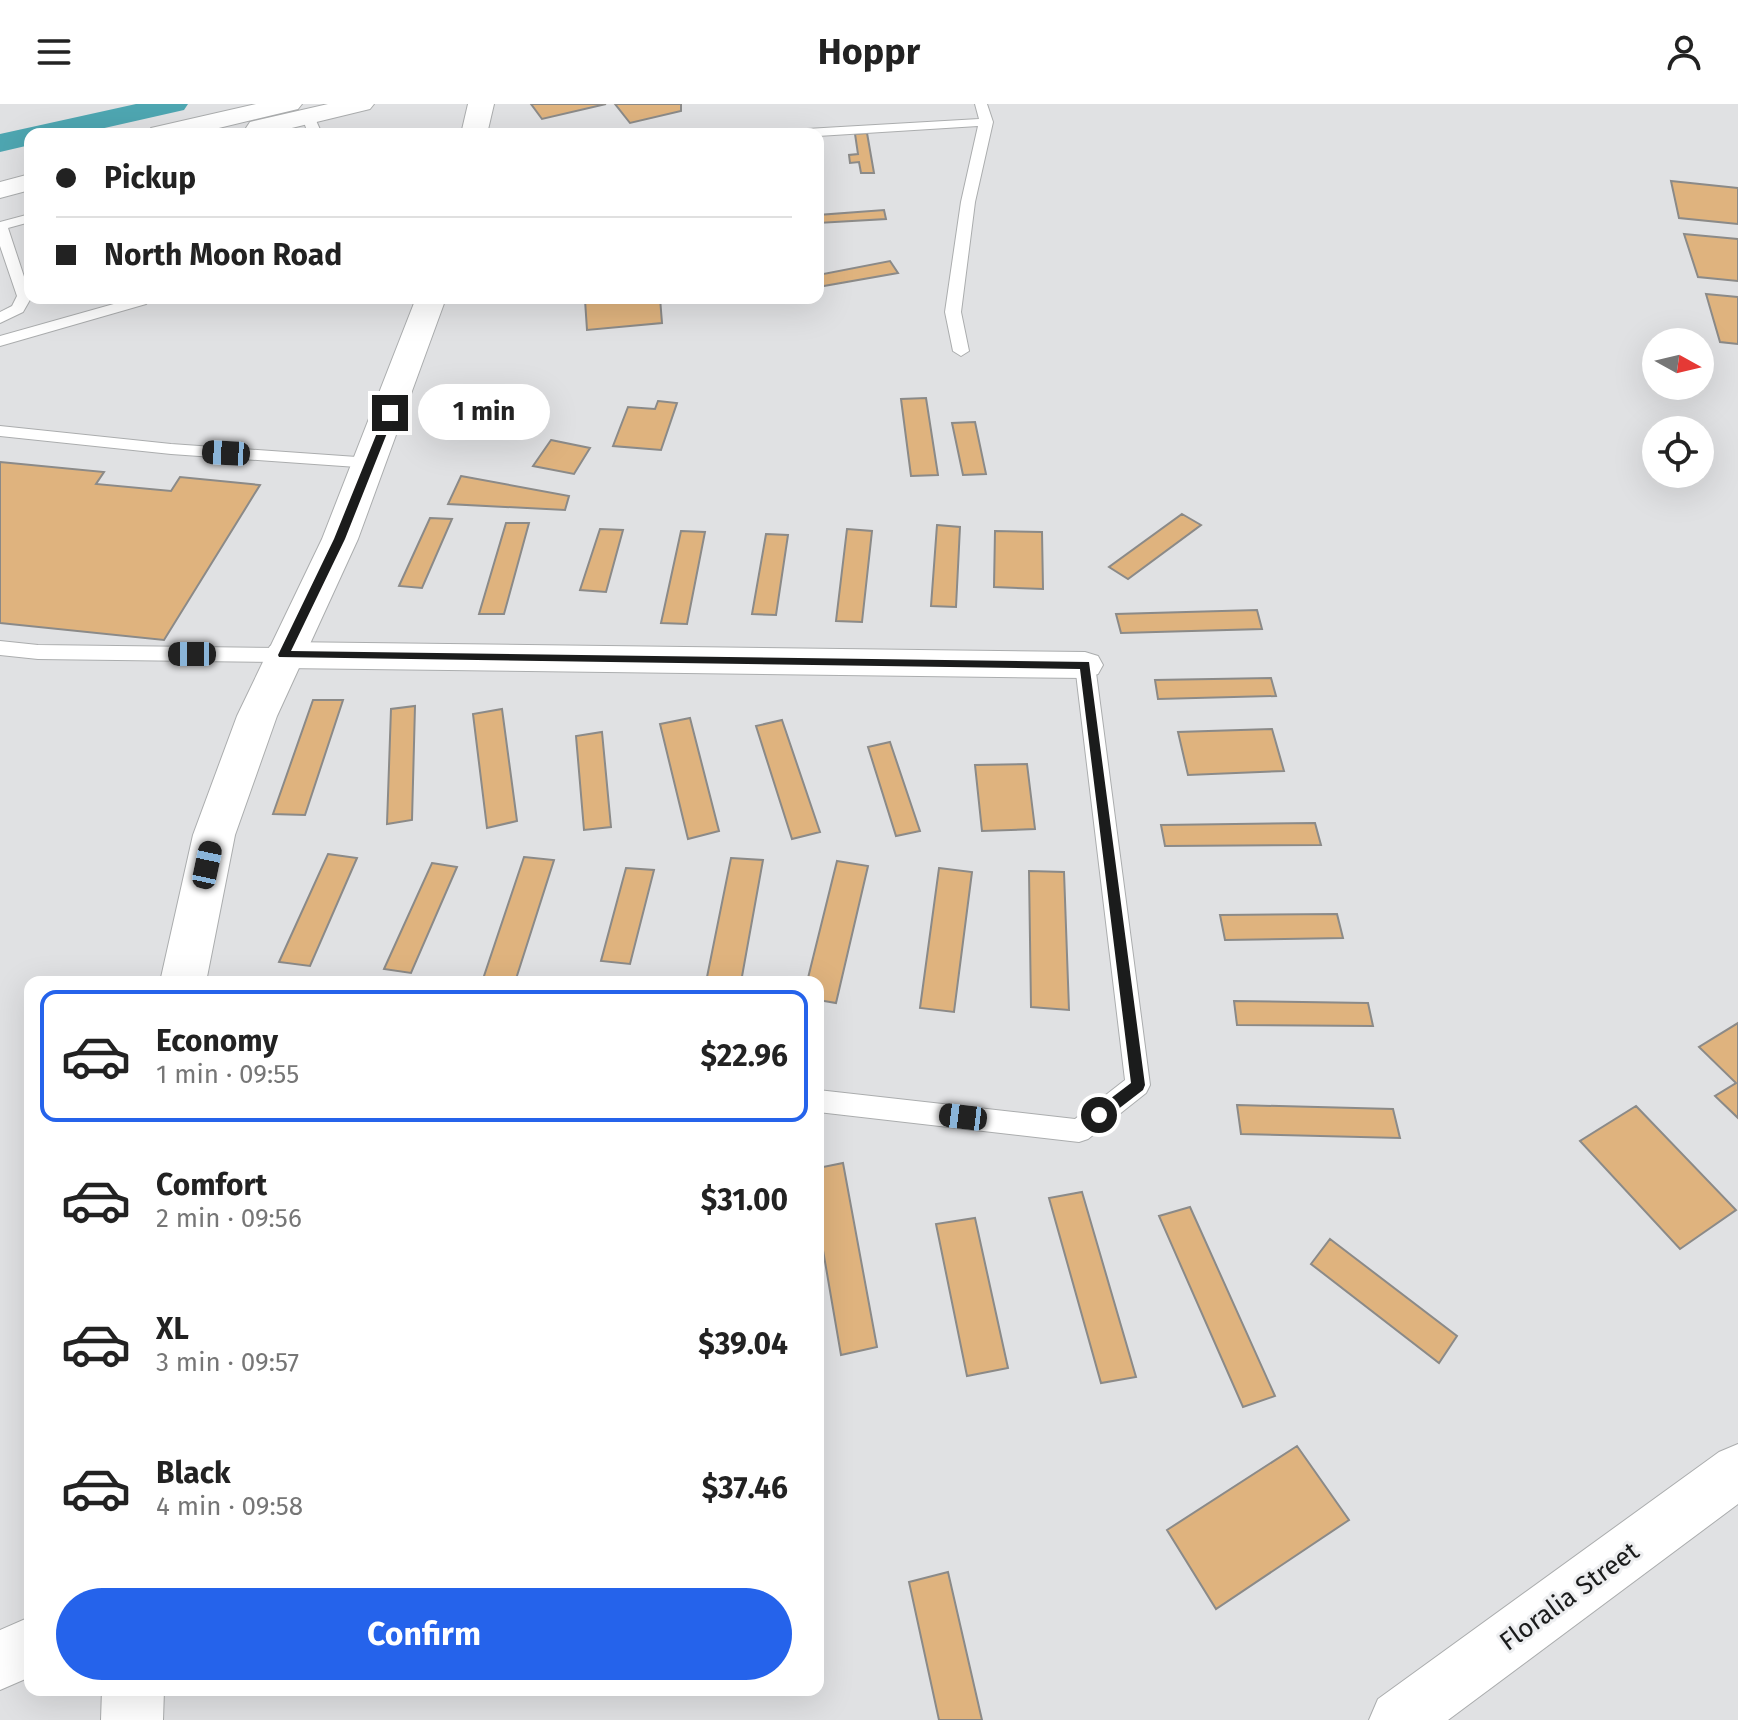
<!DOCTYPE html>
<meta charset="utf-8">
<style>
body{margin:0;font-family:"Fira Sans",sans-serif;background:#f6f6f6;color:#222;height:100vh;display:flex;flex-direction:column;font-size:30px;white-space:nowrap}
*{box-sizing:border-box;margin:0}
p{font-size:26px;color:#767676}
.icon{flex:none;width:44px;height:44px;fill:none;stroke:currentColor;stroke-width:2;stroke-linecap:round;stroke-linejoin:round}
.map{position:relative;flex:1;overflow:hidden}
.sheet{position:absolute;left:24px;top:872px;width:800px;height:720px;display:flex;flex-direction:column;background:#fff;border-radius:16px;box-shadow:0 8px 32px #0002}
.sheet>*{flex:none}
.hud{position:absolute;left:24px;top:24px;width:800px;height:176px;border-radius:16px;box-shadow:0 8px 32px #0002;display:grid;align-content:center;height:176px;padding:0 32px;background:#fff}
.needle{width:52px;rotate:98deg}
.buttons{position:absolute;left:1642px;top:224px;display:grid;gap:16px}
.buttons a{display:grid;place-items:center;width:72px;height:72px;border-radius:50%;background:#fff;box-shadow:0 8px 32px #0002;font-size:40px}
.end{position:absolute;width:36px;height:36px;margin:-18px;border:10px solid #1b1c1c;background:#fff;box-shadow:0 0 0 4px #fff}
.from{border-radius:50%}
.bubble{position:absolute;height:56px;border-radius:28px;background:#fff;box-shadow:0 8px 32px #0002;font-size:26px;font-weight:700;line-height:56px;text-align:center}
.car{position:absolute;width:24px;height:48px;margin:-24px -12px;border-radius:10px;box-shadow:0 0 6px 2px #0007;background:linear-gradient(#222 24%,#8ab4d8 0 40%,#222 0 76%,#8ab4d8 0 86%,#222 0)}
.hud b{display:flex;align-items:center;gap:28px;height:76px;font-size:30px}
.hud b+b{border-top:2px solid #e0e0e0}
.hud i{width:20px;height:20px;background:#222}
ul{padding:14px 0 0;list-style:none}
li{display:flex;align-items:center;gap:24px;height:132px;margin:0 16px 12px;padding:0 16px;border:4px solid transparent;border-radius:16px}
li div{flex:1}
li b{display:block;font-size:30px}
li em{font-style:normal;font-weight:700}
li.current{border-color:#2563eb}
li>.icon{width:72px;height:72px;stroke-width:1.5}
.action{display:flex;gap:16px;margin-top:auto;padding:16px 32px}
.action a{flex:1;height:92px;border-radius:48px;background:#2563eb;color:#fff;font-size:32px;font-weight:700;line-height:92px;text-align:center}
header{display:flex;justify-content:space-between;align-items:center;height:104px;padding:0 32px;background:#fff;font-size:36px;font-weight:700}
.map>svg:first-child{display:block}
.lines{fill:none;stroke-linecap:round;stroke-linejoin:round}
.canal{fill:#4ea6b1;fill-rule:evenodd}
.building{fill:#dfb37e;stroke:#8b8a88;stroke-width:2}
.lane-casing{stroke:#abadae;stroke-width:2}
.street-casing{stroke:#abadae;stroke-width:2}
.secondary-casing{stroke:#abadae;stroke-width:2}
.primary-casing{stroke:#abadae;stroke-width:2}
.lane{fill:#fff;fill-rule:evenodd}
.street{fill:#fff;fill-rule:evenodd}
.secondary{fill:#fff;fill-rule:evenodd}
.primary{fill:#fff;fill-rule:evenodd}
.route{fill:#1b1c1c}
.labels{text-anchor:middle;stroke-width:6;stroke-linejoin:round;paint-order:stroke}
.near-street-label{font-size:26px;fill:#1b1c1c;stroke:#edeef0}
</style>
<header><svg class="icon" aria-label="menu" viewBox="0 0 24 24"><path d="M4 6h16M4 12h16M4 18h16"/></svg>Hoppr<svg class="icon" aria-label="person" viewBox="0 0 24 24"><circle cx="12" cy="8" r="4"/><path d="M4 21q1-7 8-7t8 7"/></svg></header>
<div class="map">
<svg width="1738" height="1616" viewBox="0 0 1738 1616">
<rect width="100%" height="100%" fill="#e0e1e3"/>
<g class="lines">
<path class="canal" d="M136,0H188L184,6L78,30H30V41L0,48V30Z"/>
</g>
<path class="building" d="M531,0H606L542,15Z
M615,0H681V7L630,19Z
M867,29L874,69H861L859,58L850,59L849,51L858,50L855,30Z
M1671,77L1738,84V120L1679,114Z
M884,106L886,115L818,119V111Z
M1684,130L1738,135V177L1698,173Z
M890,157L898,169L818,183V171Z
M1706,190L1738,193V240L1720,238Z
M660,194L662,219L587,226L585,196Z
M926,294L938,371L911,372L901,295Z
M658,297L677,299L661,346L613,342L628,303L655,305Z
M975,318L986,370L963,371L952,319Z
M551,336L590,344L574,370L533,362Z
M0,358L104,368L96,380L171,387L180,373L260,381L164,536L0,519Z
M461,372L569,392L565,406L448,400Z
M1182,410L1201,421L1128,475L1109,463Z
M430,414L452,415L422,484L399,482Z
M506,419H529L504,510H479Z
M937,421L960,423L956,503L931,502Z
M600,425L623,426L606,488L580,486Z
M847,425L872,427L862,518L836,517Z
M681,427L705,428L687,520L661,519Z
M995,427L1042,428L1043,485L994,483Z
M766,430L788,431L776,511L752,510Z
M1257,506L1262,525L1121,529L1116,510Z
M1271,574L1276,592L1158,595L1155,576Z
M313,596H343L305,711L273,710Z
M415,602L412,716L387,720L391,605Z
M502,605L517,717L487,724L473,610Z
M690,614L719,727L688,735L660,620Z
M782,616L820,728L792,735L756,622Z
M1272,625L1284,667L1188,671L1178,628Z
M602,628L611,723L584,726L576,632Z
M890,638L920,727L896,732L868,643Z
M1027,660L1035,725L982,727L975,661Z
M1315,719L1321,741L1165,742L1161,721Z
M328,750L357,754L310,862L279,858Z
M524,753L554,756L515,878H482Z
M731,754L763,756L741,878H706Z
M837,757L868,762L836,899L818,896V878H807Z
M432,759L457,763L411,869L384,865Z
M626,764L654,766L630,860L601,857Z
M939,764L972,768L954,908L920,904Z
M1029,767L1064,768L1069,906L1031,903Z
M1337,810L1343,834L1225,836L1220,811Z
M1234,897L1368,899L1373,922L1237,921Z
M1738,919V1014L1715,992L1736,979L1699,943Z
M1237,1001L1393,1005L1400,1034L1241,1030Z
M1636,1002L1736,1106L1680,1145L1580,1037Z
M843,1059L877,1243L841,1251L818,1117V1064Z
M1082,1088L1136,1273L1101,1279L1049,1094Z
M1190,1103L1275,1292L1243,1303L1159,1112Z
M975,1114L1008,1264L967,1272L936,1120Z
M1330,1135L1457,1232L1439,1259L1311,1160Z
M1297,1342L1349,1416L1216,1505L1167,1426Z
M948,1468L982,1616H939L909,1478Z"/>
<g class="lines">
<g class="lane-casing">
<path id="lane" d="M975,0H987L993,18L975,98L961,208L969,247L961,252L953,247L945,208L961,98L978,22L818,32L782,30L789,26L979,15Z
M308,8L314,12L322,30H308L302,12Z
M30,110V118L8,124L31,194L23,208L0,219V208L12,202L17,192L0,142V118Z
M135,194H146L149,197L146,200L0,242V232Z
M0,322L171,340L371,354L379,359L371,364L171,350L0,332Z
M0,537L38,541L283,544L293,551L283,558L38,555L0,551Z
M1085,554L1095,561L1150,981L1146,989L1088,1035L1079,1038L818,1008V986L1075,1015L1125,976L1075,561Z"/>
</g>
<g class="street-casing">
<path id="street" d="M283,538L1085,548L1098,552L1103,561L1098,570L1085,574L283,564L270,560L265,551L270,542Z
M1738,1340V1400L1448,1616H1369L1378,1595L1719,1348Z
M30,1513V1573L0,1586V1526Z"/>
</g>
<g class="secondary-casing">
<path id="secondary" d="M468,0H494L487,30H461Z
M416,194H446L358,435L277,612L235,731L206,878H160L193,731L237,612L322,435Z
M102,1586H164L163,1616H101Z"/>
</g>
<g class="primary-casing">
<path id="primary" d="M256,0H302L298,5L194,30H147L151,24Z
M328,0H374L370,5L267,30H250L246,24L250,18Z
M30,70V86L0,94V78Z"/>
</g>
<use href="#lane" class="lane"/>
<use href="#street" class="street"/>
<use href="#secondary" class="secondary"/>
<use href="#primary" class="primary"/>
</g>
<path class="route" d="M390,306L395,309L345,435L291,547L1089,558L1145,981L1143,986L1104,1016H1094V1007L1131,979L1080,565L279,553L278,551L334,435L385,309Z"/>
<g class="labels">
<g class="near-street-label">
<text transform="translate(1569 1492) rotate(-36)" y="9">Floralia Street</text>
</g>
</g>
</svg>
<div class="buttons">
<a><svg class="needle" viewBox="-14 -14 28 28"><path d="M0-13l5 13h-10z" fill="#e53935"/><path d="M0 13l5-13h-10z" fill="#767676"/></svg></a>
<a><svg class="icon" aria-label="locate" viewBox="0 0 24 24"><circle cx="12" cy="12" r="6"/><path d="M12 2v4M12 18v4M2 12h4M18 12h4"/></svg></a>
</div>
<i class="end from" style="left:1099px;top:1011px"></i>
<i class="end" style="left:390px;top:309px"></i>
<div class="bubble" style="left:418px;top:280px;width:132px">1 min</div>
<i class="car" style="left:226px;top:349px;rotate:273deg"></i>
<i class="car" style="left:192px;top:550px;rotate:270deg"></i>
<i class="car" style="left:207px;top:761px;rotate:12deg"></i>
<i class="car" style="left:963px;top:1013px;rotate:277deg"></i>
<div class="hud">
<b><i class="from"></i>Pickup</b>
<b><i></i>North Moon Road</b>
</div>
<section class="sheet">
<ul>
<li class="current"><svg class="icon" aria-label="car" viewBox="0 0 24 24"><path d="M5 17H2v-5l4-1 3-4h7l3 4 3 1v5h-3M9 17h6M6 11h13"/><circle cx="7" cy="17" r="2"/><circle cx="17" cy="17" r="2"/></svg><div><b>Economy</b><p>1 min · 09:55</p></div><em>$22.96</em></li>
<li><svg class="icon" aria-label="car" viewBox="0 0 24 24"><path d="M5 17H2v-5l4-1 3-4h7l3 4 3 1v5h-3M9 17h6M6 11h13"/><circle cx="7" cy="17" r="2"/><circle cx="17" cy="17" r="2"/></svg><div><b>Comfort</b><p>2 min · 09:56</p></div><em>$31.00</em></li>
<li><svg class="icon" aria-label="car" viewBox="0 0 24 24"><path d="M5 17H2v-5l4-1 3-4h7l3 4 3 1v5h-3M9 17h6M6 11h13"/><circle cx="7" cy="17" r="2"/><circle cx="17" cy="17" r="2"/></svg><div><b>XL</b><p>3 min · 09:57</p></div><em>$39.04</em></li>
<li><svg class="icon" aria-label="car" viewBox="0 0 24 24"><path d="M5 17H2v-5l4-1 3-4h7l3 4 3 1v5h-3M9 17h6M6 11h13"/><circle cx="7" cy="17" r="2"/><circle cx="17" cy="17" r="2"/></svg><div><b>Black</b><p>4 min · 09:58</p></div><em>$37.46</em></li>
</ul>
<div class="action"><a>Confirm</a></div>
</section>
</div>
